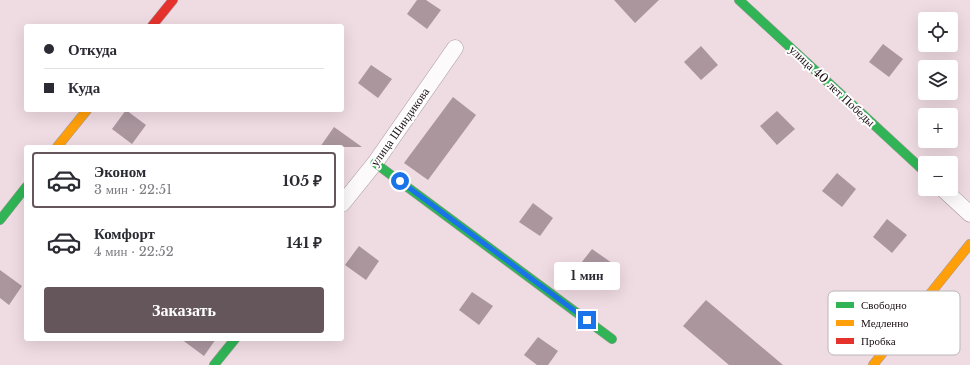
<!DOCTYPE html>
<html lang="ru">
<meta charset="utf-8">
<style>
body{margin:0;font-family:"Libre Baskerville",serif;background:#f7f7f7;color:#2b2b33;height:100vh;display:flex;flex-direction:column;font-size:15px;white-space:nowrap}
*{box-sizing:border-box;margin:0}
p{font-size:13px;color:#7c7c81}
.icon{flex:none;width:22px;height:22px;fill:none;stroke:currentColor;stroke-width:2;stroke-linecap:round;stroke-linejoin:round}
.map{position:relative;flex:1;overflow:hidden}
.side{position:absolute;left:24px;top:145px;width:320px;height:196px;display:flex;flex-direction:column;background:#fff;border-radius:4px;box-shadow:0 4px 16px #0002}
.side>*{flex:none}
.guide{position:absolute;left:24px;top:24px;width:320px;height:88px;border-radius:4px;box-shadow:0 4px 16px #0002;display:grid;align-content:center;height:88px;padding:0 20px;background:#fff}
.controls{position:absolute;left:918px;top:12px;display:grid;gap:8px}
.controls a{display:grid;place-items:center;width:40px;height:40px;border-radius:4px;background:#fff;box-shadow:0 4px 16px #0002;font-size:20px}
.end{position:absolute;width:18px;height:18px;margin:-9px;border:5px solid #1a73e8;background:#fff;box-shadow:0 0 0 2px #fff}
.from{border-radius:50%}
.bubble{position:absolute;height:28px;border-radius:4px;background:#fff;box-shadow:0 4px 16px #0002;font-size:13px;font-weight:700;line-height:28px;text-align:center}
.guide b{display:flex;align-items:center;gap:14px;height:38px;font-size:15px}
.guide b+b{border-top:1px solid #e1e1e2}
.guide i{width:10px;height:10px;background:#2b2b33}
ul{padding:7px 0 0;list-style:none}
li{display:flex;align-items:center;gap:12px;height:56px;margin:0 8px 6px;padding:0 12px;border:2px solid transparent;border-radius:4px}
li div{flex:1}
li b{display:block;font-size:15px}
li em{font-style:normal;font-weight:700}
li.on{border-color:#65565b}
li>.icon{width:36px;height:36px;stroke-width:1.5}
.button{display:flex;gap:8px;margin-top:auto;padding:8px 20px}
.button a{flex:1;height:46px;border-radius:4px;background:#65565b;color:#fff;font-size:16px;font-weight:700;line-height:46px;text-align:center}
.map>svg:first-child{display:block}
.building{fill:#ab969e}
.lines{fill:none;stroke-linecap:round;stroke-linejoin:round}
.street-casing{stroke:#a8999e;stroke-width:17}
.fast-casing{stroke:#a8999e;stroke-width:10}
.slow-casing{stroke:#a8999e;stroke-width:10}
.jam-casing{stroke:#a8999e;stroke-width:10}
.street{stroke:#fdfafb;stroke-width:16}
.fast{stroke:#30b455;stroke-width:9}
.slow{stroke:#ff9f0a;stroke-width:9}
.jam{stroke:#e5322d;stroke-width:9}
.route{stroke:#1a73e8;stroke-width:5}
.labels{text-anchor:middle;stroke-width:4;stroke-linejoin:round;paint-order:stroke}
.street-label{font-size:12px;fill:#1a0f13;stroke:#fff}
.key{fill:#fff;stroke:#bab7b8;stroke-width:1}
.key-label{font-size:11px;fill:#1a0f13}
</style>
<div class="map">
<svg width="970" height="365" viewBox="0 0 970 365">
<rect width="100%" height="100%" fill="#efdbe2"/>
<path class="building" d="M417,0H426L441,10L427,29L407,14Z
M614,0H659L635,23Z
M883,44L903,59L889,77L869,62Z
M701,46L718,65L701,80L684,62Z
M371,65L392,79L378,98L358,83Z
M453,97L476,115L428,180L404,163Z
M126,110L146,125L132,144L112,129Z
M777,111L795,129L777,145L760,126Z
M334,127L362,147H320Z
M837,173L856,189L842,207L822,191Z
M533,203L553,218L540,236L519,222Z
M887,219L907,235L892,253L873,237Z
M359,246L379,261L366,280L345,265Z
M592,249L612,263L599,282L578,267Z
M0,270L22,286L9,305L0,298Z
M472,292L493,306L479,325L459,310Z
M706,300L783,365H729L683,326Z
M538,337L558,351L548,365H537L524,355Z
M181,339H216L204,356Z"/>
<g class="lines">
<g class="street-casing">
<path id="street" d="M943,189L970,214
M342,204L375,163L455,48"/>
</g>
<g class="fast-casing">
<path id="fast" d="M739,0L925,172
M375,163L612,339
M0,220L26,187
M214,365L235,339"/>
</g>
<g class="slow-casing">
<path id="slow" d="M57,147L87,110
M873,365L970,244"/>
</g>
<g class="jam-casing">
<path id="jam" d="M152,26L173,0"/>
</g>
<use href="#street" class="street"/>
<use href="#fast" class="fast"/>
<use href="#slow" class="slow"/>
<use href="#jam" class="jam"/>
</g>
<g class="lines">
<path class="route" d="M400,181L587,320"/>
</g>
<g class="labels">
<g class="street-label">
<text transform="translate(832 86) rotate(43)" y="4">улица 40 лет Победы</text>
<text transform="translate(400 127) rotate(-55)" y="4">улица Шиндикова</text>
</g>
</g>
<rect x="828" y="291" width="132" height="64" rx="6" class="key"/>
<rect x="836" y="302" width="18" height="6" fill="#30b455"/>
<rect x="836" y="320" width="18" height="6" fill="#ff9f0a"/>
<rect x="836" y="338" width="18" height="6" fill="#e5322d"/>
<g class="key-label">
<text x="861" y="309">Свободно</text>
<text x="861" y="327">Медленно</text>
<text x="861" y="345">Пробка</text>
</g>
</svg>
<div class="controls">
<a><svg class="icon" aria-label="locate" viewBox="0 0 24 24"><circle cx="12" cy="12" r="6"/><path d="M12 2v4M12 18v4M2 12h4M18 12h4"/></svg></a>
<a><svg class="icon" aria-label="layers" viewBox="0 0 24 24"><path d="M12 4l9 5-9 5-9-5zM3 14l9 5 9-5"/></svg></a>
<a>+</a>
<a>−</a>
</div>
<i class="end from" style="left:400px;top:181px"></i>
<i class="end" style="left:587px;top:320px"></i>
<div class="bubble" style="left:554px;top:262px;width:66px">1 мин</div>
<div class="guide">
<b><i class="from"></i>Откуда</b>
<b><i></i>Куда</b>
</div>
<section class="side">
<ul>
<li class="on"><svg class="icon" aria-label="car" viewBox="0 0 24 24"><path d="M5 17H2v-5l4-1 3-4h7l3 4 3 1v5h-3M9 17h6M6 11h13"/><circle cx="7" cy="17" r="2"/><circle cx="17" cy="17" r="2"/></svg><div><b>Эконом</b><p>3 мин · 22:51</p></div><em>105 ₽</em></li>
<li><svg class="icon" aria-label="car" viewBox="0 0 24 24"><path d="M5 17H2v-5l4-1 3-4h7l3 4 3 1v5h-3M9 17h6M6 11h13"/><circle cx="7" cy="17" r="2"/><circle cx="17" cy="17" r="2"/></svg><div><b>Комфорт</b><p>4 мин · 22:52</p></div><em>141 ₽</em></li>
</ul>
<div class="button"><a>Заказать</a></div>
</section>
</div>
